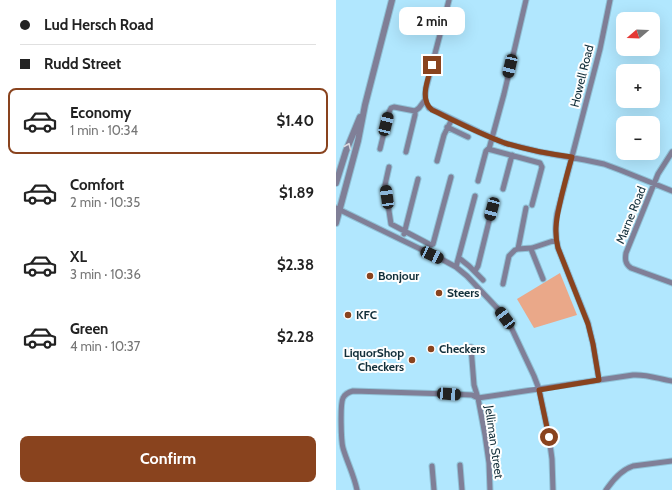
<!DOCTYPE html>
<meta charset="utf-8">
<style>
body{margin:0;font-family:Cabin,sans-serif;background:#f2f2f2;color:#222;height:100vh;display:flex;flex-direction:column;font-size:15px;white-space:nowrap}
*{box-sizing:border-box;margin:0}
p{font-size:13px;color:#767676}
.icon{flex:none;width:22px;height:22px;fill:none;stroke:currentColor;stroke-width:2;stroke-linecap:round;stroke-linejoin:round}
.map{position:relative;flex:1;overflow:hidden}
.sheet{display:flex;flex-direction:column;background:#fff;width:336px}
.sheet>*{flex:none}
.guide{display:grid;align-content:center;height:88px;padding:0 20px;background:#fff}
.needle{width:26px;rotate:251deg}
.tools{position:absolute;left:280px;top:12px;display:grid;gap:8px}
.tools a{display:grid;place-items:center;width:44px;height:44px;border-radius:8px;background:#fff;box-shadow:0 4px 16px #0002;font-size:20px}
.end{position:absolute;width:18px;height:18px;margin:-9px;border:5px solid #89431e;background:#fff;box-shadow:0 0 0 2px #fff}
.from{border-radius:50%}
.bubble{position:absolute;height:28px;border-radius:8px;background:#fff;box-shadow:0 4px 16px #0002;font-size:13px;font-weight:700;line-height:28px;text-align:center}
.car{position:absolute;width:12px;height:24px;margin:-12px -6px;border-radius:5px;box-shadow:0 0 3px 1px #0007;background:linear-gradient(#222 24%,#8ab4d8 0 40%,#222 0 76%,#8ab4d8 0 86%,#222 0)}
.guide b{display:flex;align-items:center;gap:14px;height:38px;font-size:15px}
.guide b+b{border-top:1px solid #e0e0e0}
.guide i{width:10px;height:10px;background:#222}
ul{padding:0;list-style:none}
li{display:flex;align-items:center;gap:12px;height:66px;margin:0 8px 6px;padding:0 12px;border:2px solid transparent;border-radius:8px}
li div{flex:1}
li b{display:block;font-size:15px}
li em{font-style:normal;font-weight:700}
li.current{border-color:#89431e}
li>.icon{width:36px;height:36px;stroke-width:1.5}
.primary-button{display:flex;gap:8px;margin-top:auto;padding:8px 20px}
.primary-button a{flex:1;height:46px;border-radius:8px;background:#89431e;color:#fff;font-size:16px;font-weight:700;line-height:46px;text-align:center}
main{display:flex;flex:1;min-height:0}
.map>svg:first-child{display:block}
.green{fill:#eaa889}
.lines{fill:none;stroke-linecap:round;stroke-linejoin:round}
.minor-casing{stroke:#91c2d7;stroke-width:7}
.tertiary-casing{stroke:#91c2d7;stroke-width:8}
.minor{stroke:#807f97;stroke-width:5}
.tertiary{stroke:#807f97;stroke-width:6}
.oneway{stroke:#d8d8df}
.route{stroke:#89431e;stroke-width:5}
.poi-dot{fill:#89431e;stroke:#fefefe;stroke-width:1.5}
.labels{text-anchor:middle;stroke-width:4;stroke-linejoin:round;paint-order:stroke}
.street-label{font-size:12px;fill:#122f3a;stroke:#fefefe}
.poi-label{font-size:12px;font-weight:bold;fill:#122f3a;stroke:#fefefe;text-anchor:start}
</style>
<main>
<section class="sheet">
<div class="guide">
<b><i class="from"></i>Lud Hersch Road</b>
<b><i></i>Rudd Street</b>
</div>
<ul>
<li class="current"><svg class="icon" aria-label="car" viewBox="0 0 24 24"><path d="M5 17H2v-5l4-1 3-4h7l3 4 3 1v5h-3M9 17h6M6 11h13"/><circle cx="7" cy="17" r="2"/><circle cx="17" cy="17" r="2"/></svg><div><b>Economy</b><p>1 min · 10:34</p></div><em>$1.40</em></li>
<li><svg class="icon" aria-label="car" viewBox="0 0 24 24"><path d="M5 17H2v-5l4-1 3-4h7l3 4 3 1v5h-3M9 17h6M6 11h13"/><circle cx="7" cy="17" r="2"/><circle cx="17" cy="17" r="2"/></svg><div><b>Comfort</b><p>2 min · 10:35</p></div><em>$1.89</em></li>
<li><svg class="icon" aria-label="car" viewBox="0 0 24 24"><path d="M5 17H2v-5l4-1 3-4h7l3 4 3 1v5h-3M9 17h6M6 11h13"/><circle cx="7" cy="17" r="2"/><circle cx="17" cy="17" r="2"/></svg><div><b>XL</b><p>3 min · 10:36</p></div><em>$2.38</em></li>
<li><svg class="icon" aria-label="car" viewBox="0 0 24 24"><path d="M5 17H2v-5l4-1 3-4h7l3 4 3 1v5h-3M9 17h6M6 11h13"/><circle cx="7" cy="17" r="2"/><circle cx="17" cy="17" r="2"/></svg><div><b>Green</b><p>4 min · 10:37</p></div><em>$2.28</em></li>
</ul>
<div class="primary-button"><a>Confirm</a></div>
</section>
<div class="map">
<svg width="336" height="490" viewBox="0 0 336 490">
<rect width="100%" height="100%" fill="#b1e7fe"/>
<path class="green" d="M224,273L241,315L198,328L181,299Z"/>
<g class="lines">
<g class="minor-casing">
<path id="minor" d="M113,0L90,88C89,96 88,101 93,108L143,132L168,143L204,152L249,160L268,164L284,170L336,191
M111,127L132,137
M44,149L53,112L55,108L58,107L79,111L83,108L89,100
M153,149L168,94L190,0
M70,152L79,115V111
M336,152L322,174L290,253C289,259 289,264 295,268L336,283
M101,161L108,135L116,119
M53,167L49,185L55,224L95,245L97,244L115,177
M142,181L150,151L152,149L204,163L206,167L196,205
M167,189L176,155
M0,208L107,260L120,267L131,276L164,311L174,325L198,376L203,389L213,437L216,459L217,490
M68,234L82,179
M182,249L190,208
M195,249L207,279
M123,258L133,266L147,280
M120,267L139,196
M139,271L142,266L156,209
M167,284L173,256L179,250L182,249L196,248L220,240
M135,347L138,385L142,398L149,435L153,463L154,490
M263,380L257,344L252,323L222,248C219,236 219,226 221,214L264,49L274,0
M124,465L126,490
M96,466L98,490
M21,490C18,475 11,462 7,448C5,441 4,404 7,398C9,394 13,392 17,391L113,394L136,395L142,398L297,375C311,374 323,379 336,381
M270,490C277,480 285,470 297,466L336,461"/>
</g>
<g class="tertiary-casing">
<path id="tertiary" d="M0,183L10,151L24,117
M0,223L22,141L29,105L56,0"/>
</g>
<use href="#minor" class="minor"/>
<use href="#tertiary" class="tertiary"/>
</g>
<defs><path id="oneway-chevron" d="M-2-3.5L2.5 0L-2 3.5" fill="none" stroke-width="1.6" stroke-linecap="round" stroke-linejoin="round"/></defs>
<use class="oneway" href="#oneway-chevron" transform="translate(12 146) rotate(-67)"/>
<g class="lines">
<path class="route" d="M96,65C92,79 83,99 96,110C119,121 144,134 169,143C191,150 213,154 236,157C232,170 229,182 226,194C222,212 217,229 222,248L252,324L257,344L263,380L203,390L213,437"/>
</g>
<g class="poi-dot">
<circle cx="34" cy="276" r="4"/>
<circle cx="103" cy="293" r="4"/>
<circle cx="12" cy="315" r="4"/>
<circle cx="95" cy="349" r="4"/>
<circle cx="76" cy="360" r="4"/>
</g>
<g class="labels">
<g class="street-label">
<text transform="translate(246 76) rotate(-76)" y="4">Howell Road</text>
<text transform="translate(295 215) rotate(-68)" y="4">Marne Road</text>
<text transform="translate(158 442) rotate(82)" y="4">Jelliman Street</text>
</g>
<g class="poi-label">
<text x="42" y="280">Bonjour</text>
<text x="111" y="297">Steers</text>
<text x="20" y="319">KFC</text>
<text x="103" y="353">Checkers</text>
<text x="68" y="357" text-anchor="end">LiquorShop<tspan x="68" dy="14">Checkers</tspan></text>
</g>
</g>
</svg>
<div class="tools">
<a><svg class="needle" viewBox="-14 -14 28 28"><path d="M0-13l5 13h-10z" fill="#e53935"/><path d="M0 13l5-13h-10z" fill="#767676"/></svg></a>
<a>+</a>
<a>−</a>
</div>
<i class="end from" style="left:213px;top:437px"></i>
<i class="end" style="left:96px;top:65px"></i>
<div class="bubble" style="left:63px;top:7px;width:66px">2 min</div>
<i class="car" style="left:174px;top:66px;rotate:193deg"></i>
<i class="car" style="left:50px;top:124px;rotate:14deg"></i>
<i class="car" style="left:51px;top:197px;rotate:352deg"></i>
<i class="car" style="left:156px;top:209px;rotate:195deg"></i>
<i class="car" style="left:96px;top:255px;rotate:115deg"></i>
<i class="car" style="left:169px;top:318px;rotate:323deg"></i>
<i class="car" style="left:113px;top:394px;rotate:94deg"></i>
</div>
</main>
